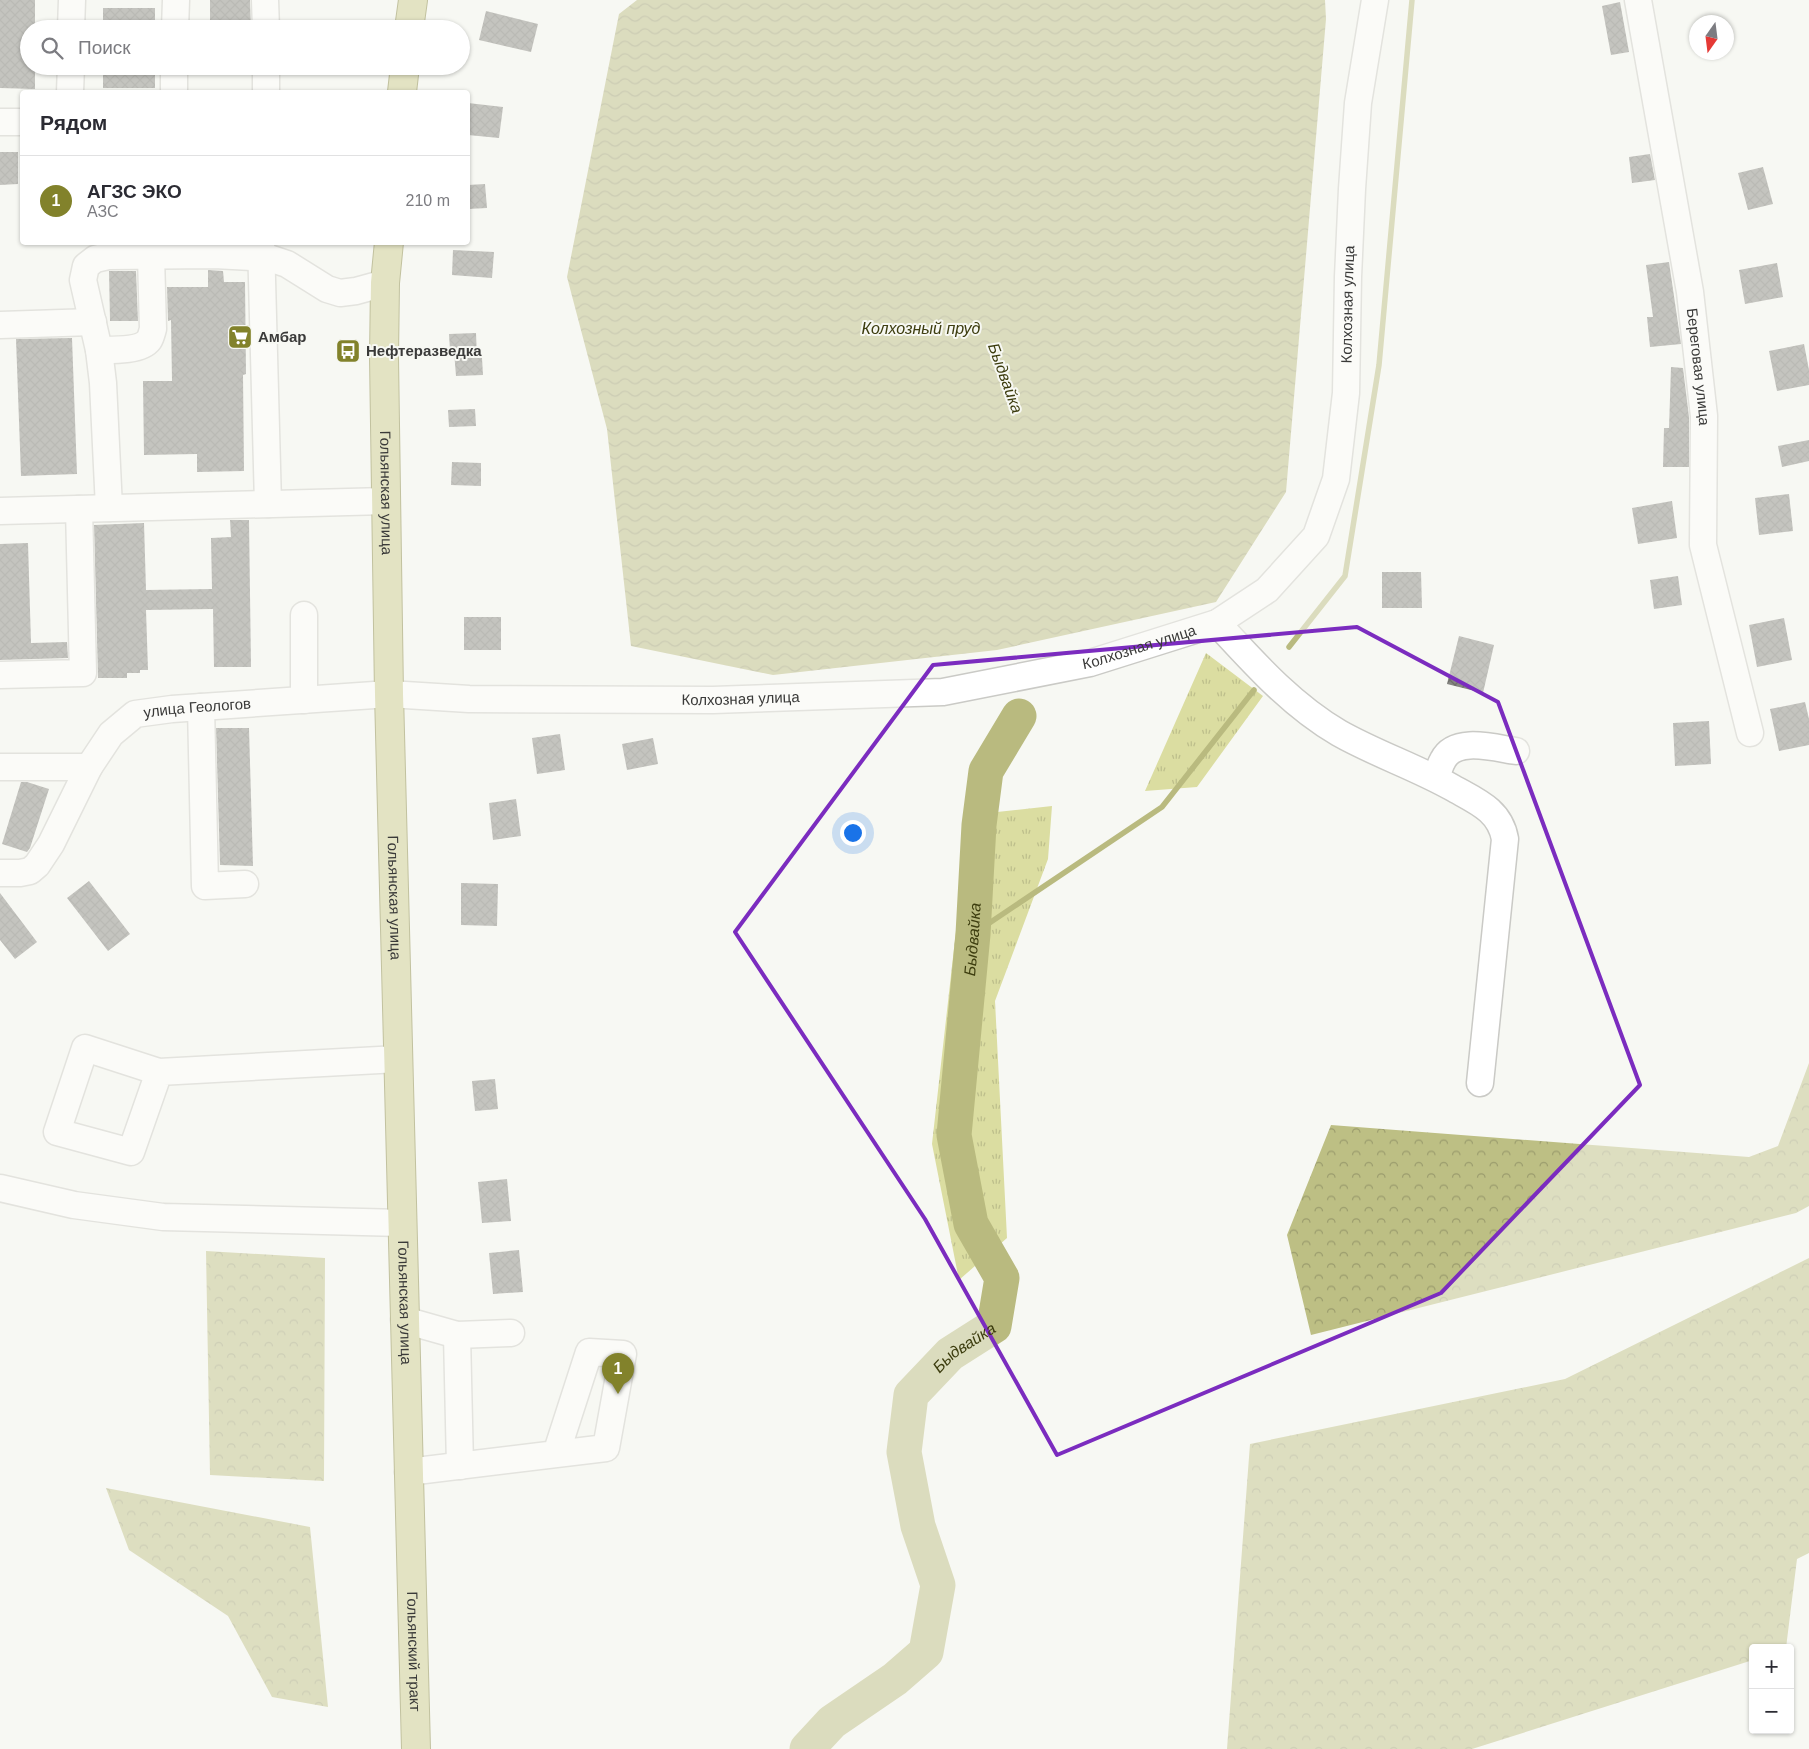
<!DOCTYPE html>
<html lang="ru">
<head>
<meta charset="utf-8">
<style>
	:root { --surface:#fff; --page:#f7f7f7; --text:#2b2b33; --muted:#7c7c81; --line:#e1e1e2; --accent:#82822b }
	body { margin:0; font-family:Helvetica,sans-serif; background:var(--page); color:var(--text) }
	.controls { position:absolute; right:15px; bottom:15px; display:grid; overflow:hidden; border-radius:5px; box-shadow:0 1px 4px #0004 }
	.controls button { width:45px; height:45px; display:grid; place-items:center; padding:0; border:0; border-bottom:1px solid var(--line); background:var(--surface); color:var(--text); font:25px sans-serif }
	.compass { position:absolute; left:1689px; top:15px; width:45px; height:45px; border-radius:50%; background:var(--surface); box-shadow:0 1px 4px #0004; rotate:194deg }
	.you { position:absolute; left:852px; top:832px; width:18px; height:18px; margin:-12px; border:4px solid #fff; border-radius:50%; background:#1a73e8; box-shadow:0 0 0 8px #1a73e833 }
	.badge { display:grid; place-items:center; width:32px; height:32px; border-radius:50%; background:var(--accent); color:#fff; font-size:16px; font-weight:700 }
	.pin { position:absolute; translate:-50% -41px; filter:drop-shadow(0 1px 2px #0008) }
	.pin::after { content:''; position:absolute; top:26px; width:18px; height:15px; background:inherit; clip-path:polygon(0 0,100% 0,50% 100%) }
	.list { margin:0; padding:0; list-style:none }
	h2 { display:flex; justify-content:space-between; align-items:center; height:65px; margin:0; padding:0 20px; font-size:21px }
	h2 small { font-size:16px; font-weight:400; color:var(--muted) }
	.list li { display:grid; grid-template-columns:32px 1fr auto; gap:15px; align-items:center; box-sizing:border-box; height:90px; padding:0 20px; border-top:1px solid var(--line) }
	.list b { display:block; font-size:19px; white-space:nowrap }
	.list p { margin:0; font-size:16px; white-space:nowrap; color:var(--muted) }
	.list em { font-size:16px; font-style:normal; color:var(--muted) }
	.icon { flex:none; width:28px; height:28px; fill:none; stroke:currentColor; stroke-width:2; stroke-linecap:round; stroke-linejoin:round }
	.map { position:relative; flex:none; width:1809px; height:1749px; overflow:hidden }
	.search { position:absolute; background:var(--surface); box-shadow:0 1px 4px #0004; left:20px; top:20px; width:450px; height:55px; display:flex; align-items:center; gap:12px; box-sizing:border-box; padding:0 18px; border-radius:28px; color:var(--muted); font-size:19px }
	.panel { position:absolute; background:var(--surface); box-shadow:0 1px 4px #0004; left:20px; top:90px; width:450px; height:155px; border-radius:5px }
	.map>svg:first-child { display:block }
	.grass { fill:url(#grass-tufts) }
	.forest { fill:url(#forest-crowns) }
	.water { fill:url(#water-waves) }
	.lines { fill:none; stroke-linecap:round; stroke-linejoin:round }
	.stream { stroke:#b9ba7f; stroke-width:5.5 }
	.river { stroke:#b9ba7f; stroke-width:35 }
	.building { fill:url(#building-cross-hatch) }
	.minor-casing { stroke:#cacac6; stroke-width:29 }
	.major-casing { stroke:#80803a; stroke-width:30 }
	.minor { stroke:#fff; stroke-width:26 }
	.major { stroke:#c9c989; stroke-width:28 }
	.marked { fill:none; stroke:#7b2cbf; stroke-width:4; stroke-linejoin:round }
	.labels { text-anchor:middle; stroke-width:4; stroke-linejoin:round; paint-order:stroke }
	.street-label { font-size:15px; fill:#3a3a39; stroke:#f7f8f3 }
	.poi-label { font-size:15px; font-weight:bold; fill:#3a3a39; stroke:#f7f8f3; text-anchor:start }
	.water-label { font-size:16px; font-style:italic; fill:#3d3d0f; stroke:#f7f8f3 }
</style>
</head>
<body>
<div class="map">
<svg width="1809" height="1749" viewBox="0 0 1809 1749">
	<defs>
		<pattern id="grass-tufts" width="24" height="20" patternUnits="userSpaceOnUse" patternTransform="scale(1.25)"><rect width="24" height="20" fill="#dbdda1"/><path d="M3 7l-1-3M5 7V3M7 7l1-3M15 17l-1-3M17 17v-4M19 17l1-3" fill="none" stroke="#bdbe8b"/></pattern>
		<pattern id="forest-crowns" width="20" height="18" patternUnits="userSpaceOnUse" patternTransform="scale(1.25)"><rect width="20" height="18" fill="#bdbf84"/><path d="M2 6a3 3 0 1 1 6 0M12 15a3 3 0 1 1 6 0" fill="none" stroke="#9b9c6d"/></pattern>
		<pattern id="water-waves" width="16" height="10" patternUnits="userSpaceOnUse" patternTransform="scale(1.25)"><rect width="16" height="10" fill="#b9ba7f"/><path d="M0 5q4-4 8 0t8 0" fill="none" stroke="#979869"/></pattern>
		<pattern id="building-cross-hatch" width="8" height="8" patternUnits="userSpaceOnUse" patternTransform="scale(1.25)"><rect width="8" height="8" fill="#868682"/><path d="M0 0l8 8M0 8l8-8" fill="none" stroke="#6f6f6b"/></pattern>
	</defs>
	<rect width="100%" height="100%" fill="#f7f8f3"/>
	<path class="grass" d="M1206,653L1263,696L1197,787L1145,791Z
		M1052,806L1048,859L995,1001L1007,1238L959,1280L932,1144L969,815Z"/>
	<path class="forest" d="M1809,1063V1206L1796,1213L1311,1335L1287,1235L1331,1125L1749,1157L1778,1146Z
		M206,1251L325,1258L324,1481L210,1475Z
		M1809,1258V1553L1797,1559L1786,1648H1753V1660L1472,1749H1227L1250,1444L1565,1379Z
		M106,1488L310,1527L328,1707L272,1697L228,1616L129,1550Z"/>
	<path class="water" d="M637,0H1325L1326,19L1286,492L1216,602L997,650L773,675L631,646L607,429L567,277L619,14Z"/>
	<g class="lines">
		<path class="stream" d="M1289,647L1345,576L1379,365L1412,0
			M973,934L1162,807L1254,690"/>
		<path class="river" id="s1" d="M807,1749L832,1722L895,1679L926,1652L938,1585L918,1526L904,1452L911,1395L950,1354L994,1326L1002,1278L971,1224L954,1135L973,934L979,825L986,771L1019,716"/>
	</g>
	<path class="building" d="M0,0H35V29H29V66H35V89L0,88Z
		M210,0H250L251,29H210Z
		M1620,2L1629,52L1611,55L1602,6Z
		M103,8H155V29H103Z
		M486,11L538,24L531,52L479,40Z
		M103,66H155V88H103Z
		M468,103L503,107L499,138L468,135Z
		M0,152H18V184L0,185Z
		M1650,154L1655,180L1632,183L1629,157Z
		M1763,167L1773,204L1748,210L1738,173Z
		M485,184L487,208L468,209V185Z
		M453,250L494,252L492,278L452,275Z
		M1669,262L1681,344L1650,347L1647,317H1653L1646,265Z
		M1777,263L1783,297L1745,304L1739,270Z
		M208,270L223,271L224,282H245L246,374L243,375L244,471L197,472V454L144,455L143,381H172L171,320L168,321L167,287H208Z
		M109,271H136L138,321H110Z
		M476,333L477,358H482L483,375L456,376L454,351H450L449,334Z
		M72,338L77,474L21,476L16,339Z
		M1804,344L1809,370V385L1777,391L1769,351Z
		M1671,367L1683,368L1689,417V467H1663L1664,428H1669Z
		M475,409L476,426L449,427L448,410Z
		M1809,440V461L1782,467L1778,446Z
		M452,462L481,463V486L451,485Z
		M1789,494L1793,531L1759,535L1755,498Z
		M1672,501L1677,538L1638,544L1632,508Z
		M230,520H249L251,667H214L213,609L146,610L148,670H140V673H127V678H98L94,525L144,523L146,590L212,589L211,538L231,537Z
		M28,543L31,643L67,642L68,658L0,660V544Z
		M1382,572H1421L1422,608H1382Z
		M1678,576L1682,605L1654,609L1650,580Z
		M464,617H501V650H464Z
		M1784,618L1792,660L1757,667L1749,625Z
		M1459,636L1494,645L1483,693L1447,684Z
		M1805,702L1809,719V745L1779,751L1770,709Z
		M1709,721L1711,764L1675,766L1673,723Z
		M216,728H249L253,866L220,865Z
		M560,734L565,770L537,774L532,738Z
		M653,738L658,764L627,770L622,744Z
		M21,782H27L49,789L30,848L27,852L2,844Z
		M516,799L521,836L493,840L489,803Z
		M89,881L130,934L108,951L67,898Z
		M461,883L498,884L497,926L461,925Z
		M0,893L37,942L15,959L0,940Z
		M495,1079L498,1109L475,1111L472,1081Z
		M507,1179L511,1221L482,1223L478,1182Z
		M519,1250L523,1292L493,1294L489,1253Z"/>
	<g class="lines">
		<defs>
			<g id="minor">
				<path d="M265,0L266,29"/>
				<path id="s2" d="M1638,0L1690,292L1704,416L1703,545L1750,733"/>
				<path d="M71,29L72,0"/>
				<path d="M175,29L176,0"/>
				<path d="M266,66V92"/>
				<path d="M70,92L71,66"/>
				<path d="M174,92V66"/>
				<path d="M0,122H22"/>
				<path d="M261,242L268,504"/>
				<path d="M0,325L93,322"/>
				<path d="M99,350C112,350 141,351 149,340C151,337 152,332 153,329L151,256"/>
				<path d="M109,508L103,383L99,350L83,280L86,266L95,259L108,256L214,255L269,258L287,264L327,289L340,293L356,291L385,283"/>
				<path d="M0,511L386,501"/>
				<path d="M1217,623C1254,663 1291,705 1339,733C1376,754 1416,767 1453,788C1476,801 1500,810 1505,839L1480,1083"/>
				<path d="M0,675L83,673L79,509"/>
				<path d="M304,700V615"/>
				<path d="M201,707L205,886L245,884"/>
				<path d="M0,767H89"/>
				<path d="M1436,778C1438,772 1440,765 1443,760C1455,736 1495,748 1516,751"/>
				<path id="s3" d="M0,873H20L30,871L37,865L51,844L89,767L111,734L135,714L172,709L389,694L469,699L713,700L943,692L1090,663L1217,623L1267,590L1316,536L1336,479L1346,393L1348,277L1352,189L1358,103L1375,0"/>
				<path d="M159,1072L131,1152L57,1132L85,1048L159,1072L398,1059"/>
				<path d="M0,1188L74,1205L163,1217L402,1223"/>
				<path d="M404,1320L457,1335L511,1333"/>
				<path d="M457,1335L460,1466"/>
				<path d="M408,1472C474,1464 540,1456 606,1448L623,1354L589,1352L556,1454"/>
			</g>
			<g id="major">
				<path d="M409,29L413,0"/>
				<path d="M402,92L405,66"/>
				<path id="s4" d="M389,242L385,283L384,357L389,694L416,1749"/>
			</g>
		</defs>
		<use href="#minor" class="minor-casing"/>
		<use href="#major" class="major-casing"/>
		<use href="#minor" class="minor"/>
		<use href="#major" class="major"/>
	</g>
	<path d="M0 0H1809V1749H0ZM1357,627L1498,702L1640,1085L1441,1293L1057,1455L925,1219L735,932L933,665Z" fill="#f7f8f3" fill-opacity=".55" fill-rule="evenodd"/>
	<path class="marked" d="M1357,627L1498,702L1640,1085L1441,1293L1057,1455L925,1219L735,932L933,665Z"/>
	<defs>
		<symbol id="supermarket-square" viewBox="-11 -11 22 22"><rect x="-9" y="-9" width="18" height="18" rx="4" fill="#82822b" stroke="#f7f8f3"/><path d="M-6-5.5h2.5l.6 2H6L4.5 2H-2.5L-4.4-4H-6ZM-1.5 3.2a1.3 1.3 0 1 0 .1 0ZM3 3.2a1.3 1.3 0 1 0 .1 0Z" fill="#fff"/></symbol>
		<symbol id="bus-square" viewBox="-11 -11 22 22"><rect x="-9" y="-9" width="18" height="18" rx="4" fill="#82822b" stroke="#f7f8f3"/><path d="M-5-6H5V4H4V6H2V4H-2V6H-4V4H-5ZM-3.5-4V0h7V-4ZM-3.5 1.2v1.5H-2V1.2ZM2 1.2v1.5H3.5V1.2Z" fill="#fff"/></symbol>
	</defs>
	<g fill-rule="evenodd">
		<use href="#supermarket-square" x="226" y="323" width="28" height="28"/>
		<use href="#bus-square" x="334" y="337" width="28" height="28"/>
	</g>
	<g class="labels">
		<g class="street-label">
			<text dy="5" stroke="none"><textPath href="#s3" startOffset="1682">Колхозная улица</textPath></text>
			<text dy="5" stroke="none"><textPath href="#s2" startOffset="372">Береговая улица</textPath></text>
			<text dy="5" stroke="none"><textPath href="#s4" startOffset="251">Гольянская улица</textPath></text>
			<text dy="5" stroke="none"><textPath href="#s3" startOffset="1232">Колхозная улица</textPath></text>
			<text dy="5" stroke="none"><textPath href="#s3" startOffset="828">Колхозная улица</textPath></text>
			<text dy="5" stroke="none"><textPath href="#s3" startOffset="284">улица Геологов</textPath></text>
			<text dy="5" stroke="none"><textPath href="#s4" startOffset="656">Гольянская улица</textPath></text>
			<text dy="5" stroke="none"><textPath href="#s4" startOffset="1061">Гольянская улица</textPath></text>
			<text dy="5" stroke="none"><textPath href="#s4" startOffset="1410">Гольянский тракт</textPath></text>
		</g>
		<g class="poi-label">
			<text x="258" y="342">Амбар</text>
			<text x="366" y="356">Нефтеразведка</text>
		</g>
		<g class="water-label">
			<text x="921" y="334">Колхозный пруд</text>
			<text transform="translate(1006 378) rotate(70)" y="6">Быдвайка</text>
			<text dy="6" stroke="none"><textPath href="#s1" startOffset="924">Быдвайка</textPath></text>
			<text dy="6" stroke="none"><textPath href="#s1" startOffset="489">Быдвайка</textPath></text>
		</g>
	</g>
</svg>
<div class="controls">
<button>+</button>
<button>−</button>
</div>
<svg class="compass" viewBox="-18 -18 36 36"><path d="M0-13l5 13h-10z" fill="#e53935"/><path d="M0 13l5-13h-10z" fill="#7c7c81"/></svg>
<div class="you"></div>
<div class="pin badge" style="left:618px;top:1394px">1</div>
<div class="search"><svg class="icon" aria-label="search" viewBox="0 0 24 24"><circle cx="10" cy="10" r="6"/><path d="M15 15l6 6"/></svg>Поиск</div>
<section class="panel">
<h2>Рядом<small></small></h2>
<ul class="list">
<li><span class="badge">1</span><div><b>АГЗС ЭКО</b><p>АЗС</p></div><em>210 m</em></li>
</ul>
</section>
</div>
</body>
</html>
